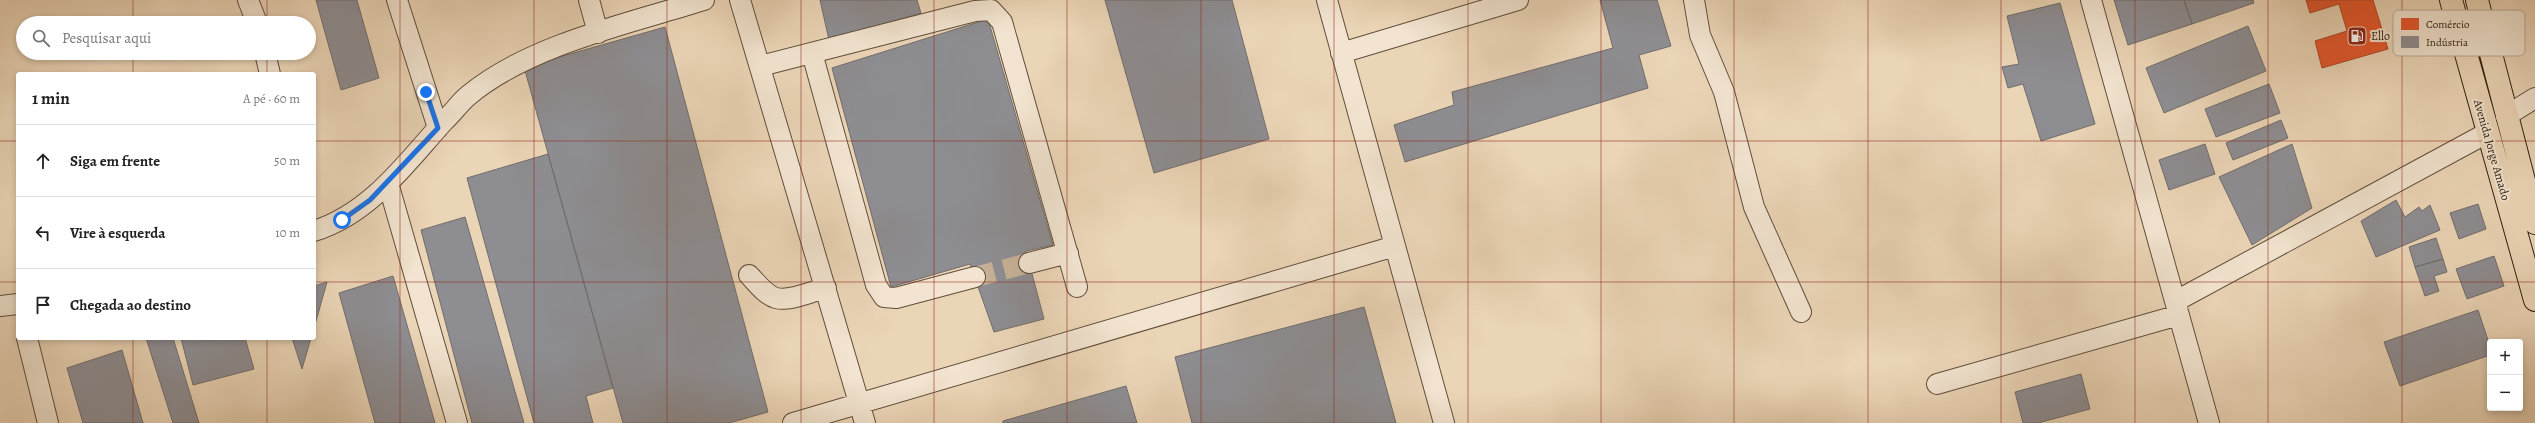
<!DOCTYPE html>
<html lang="pt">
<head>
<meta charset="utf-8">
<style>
	:root { --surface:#fff; --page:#f2f2f2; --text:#222; --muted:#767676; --line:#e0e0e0 }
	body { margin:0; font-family:Alegreya,serif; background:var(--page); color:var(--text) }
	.controls { position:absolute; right:12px; bottom:12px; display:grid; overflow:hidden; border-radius:4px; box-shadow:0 2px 6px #0003 }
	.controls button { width:36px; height:36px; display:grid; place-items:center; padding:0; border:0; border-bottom:1px solid var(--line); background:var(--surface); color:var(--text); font:20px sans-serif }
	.stop { position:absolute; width:12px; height:12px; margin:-9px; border:3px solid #1a73e8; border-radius:50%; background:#fff }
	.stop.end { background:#1a73e8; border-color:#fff; box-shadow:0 1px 4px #0008 }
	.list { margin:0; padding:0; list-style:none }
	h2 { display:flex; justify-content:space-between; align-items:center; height:52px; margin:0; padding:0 16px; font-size:17px }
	h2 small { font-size:13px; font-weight:400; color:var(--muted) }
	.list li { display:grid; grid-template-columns:26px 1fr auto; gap:12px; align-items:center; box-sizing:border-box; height:72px; padding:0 16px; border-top:1px solid var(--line) }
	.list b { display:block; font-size:15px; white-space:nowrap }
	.list em { font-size:13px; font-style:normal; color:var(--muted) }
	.icon { flex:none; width:22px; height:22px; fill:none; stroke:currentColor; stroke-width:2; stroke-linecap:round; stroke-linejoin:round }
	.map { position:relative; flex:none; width:2535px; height:423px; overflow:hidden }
	.search { position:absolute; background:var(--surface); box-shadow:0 2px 6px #0003; left:16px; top:16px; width:300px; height:44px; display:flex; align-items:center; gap:10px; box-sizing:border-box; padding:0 14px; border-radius:22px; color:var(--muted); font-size:15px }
	.panel { position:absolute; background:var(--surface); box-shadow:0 2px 6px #0003; left:16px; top:72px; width:300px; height:268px; border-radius:4px }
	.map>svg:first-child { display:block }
	.shops { fill:#e4572e; stroke:#ae4726 }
	.industry { fill:#8d8d92; stroke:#716d6c }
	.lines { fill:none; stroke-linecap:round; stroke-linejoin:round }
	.minor-tunnel { stroke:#c6b196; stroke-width:20; stroke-dasharray:20 10; stroke-linecap:butt }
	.minor-casing { stroke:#604e3b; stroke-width:22 }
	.major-casing { stroke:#312112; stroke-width:24 }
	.minor { stroke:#f2e4d0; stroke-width:20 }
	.major { stroke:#ebd5b7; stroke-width:22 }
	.route { stroke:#1a73e8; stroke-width:5 }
	.grid { fill:none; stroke:#8f2418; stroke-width:1; stroke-opacity:0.55 }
	.labels { text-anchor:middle; stroke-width:4; stroke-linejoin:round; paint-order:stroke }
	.poi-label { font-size:12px; fill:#312112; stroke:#f2e4d0; text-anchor:start }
	.street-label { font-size:12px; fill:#312112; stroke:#f2e4d0 }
	.key { fill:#f2e4d0; stroke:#b8aa97; stroke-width:1 }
	.key-label { font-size:11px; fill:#312112 }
</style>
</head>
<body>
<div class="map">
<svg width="2535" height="423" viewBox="0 0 2535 423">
	<rect width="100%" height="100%" fill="#ebd5b7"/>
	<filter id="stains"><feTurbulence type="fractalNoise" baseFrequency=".005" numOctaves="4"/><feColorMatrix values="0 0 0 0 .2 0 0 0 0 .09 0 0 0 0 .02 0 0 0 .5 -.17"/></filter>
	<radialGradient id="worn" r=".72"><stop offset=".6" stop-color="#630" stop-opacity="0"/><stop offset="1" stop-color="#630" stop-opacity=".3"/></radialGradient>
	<path class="shops" d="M2306,0H2373L2388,49L2322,68L2315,41L2347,31L2339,4L2310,13Z"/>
	<path class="industry" d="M316,0H357L379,78L341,90Z
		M820,0H917L921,13L829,40Z
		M1105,0H1232L1269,139L1154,173Z
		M1600,0H1657L1671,46L1639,55L1648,88L1405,162L1394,125L1454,105L1452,92L1613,48Z
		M2114,0H2184L2192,24L2128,45Z
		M2184,0H2253L2254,3L2192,24Z
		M2060,3L2095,124L2041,141L2023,84L2008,88L2002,67L2019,64L2007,16Z
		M988,19L1053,245L1026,251L1044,319L994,332L970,264L891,287L832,68Z
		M2248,26L2266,71L2164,113L2146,68Z
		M665,27L768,412L729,423H623L524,67Z
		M2269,84L2280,113L2216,137L2205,109Z
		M2281,120L2288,138L2233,160L2226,143Z
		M2205,144L2215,174L2169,190L2159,160Z
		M2292,144L2312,208L2252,245L2219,177Z
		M548,154L613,388L586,396L593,423H534L467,178Z
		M2396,200L2405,217L2419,207L2422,211L2430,205L2440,230L2376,257L2361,221Z
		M2478,204L2486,229L2459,239L2450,213Z
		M465,217L524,423H472L421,230Z
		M2436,238L2443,259L2415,267L2409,247Z
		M2494,256L2504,286L2467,299L2456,269Z
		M2443,259L2447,272L2434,276L2439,291L2425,296L2415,267Z
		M393,276L435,423H375L339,293Z
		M327,282L314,328V286Z
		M1364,307L1396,423H1192L1175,357Z
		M2478,310L2490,346V355L2400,386L2384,342Z
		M146,338H173L199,423H173Z
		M181,338H245L254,369L193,385Z
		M292,338H311L302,369Z
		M122,350L143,423H83L67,368Z
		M2081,374L2090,409L2038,423H2023L2015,392Z
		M1126,386L1137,423H1003V421Z"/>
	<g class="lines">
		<path class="minor-tunnel" d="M975,277L1029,263"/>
		<defs>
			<path id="minor" d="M248,0L257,23
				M397,0L438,128
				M589,0L598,33
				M740,0L865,423
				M1327,0L1444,423
				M1694,0L1700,35L1724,92L1754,207L1801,312
				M2091,0L2209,423
				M265,53L270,74
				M812,53L876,285L884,297L896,298L975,277
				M1341,53L1518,0
				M760,66L975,11L991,10L1002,22L1077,287
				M2506,116L2535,98
				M388,183L457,423
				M314,231C370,214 407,162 444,121C453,113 460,102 469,95C529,45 630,23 704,0
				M1029,263L1068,253
				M749,275C756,282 765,295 776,298C790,302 812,291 826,288
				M2176,301L2487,133
				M0,306L18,304
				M27,338L48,423
				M1937,384L2179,315
				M793,423L1395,246"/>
			<path id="major" d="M2451,0L2535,300
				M2477,0L2535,223"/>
		</defs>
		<use href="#minor" class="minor-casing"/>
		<use href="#major" class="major-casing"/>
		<use href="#minor" class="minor"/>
		<use href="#major" class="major"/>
	</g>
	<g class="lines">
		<path class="route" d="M342,220L370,200L438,128L426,92"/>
	</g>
	<path class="grid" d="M133,0V23M267,0V23M400,0V423M534,0V423M667,0V423M801,0V423M934,0V423M1067,0V423M1201,0V423M1334,0V423M1468,0V423M1601,0V423M1734,0V423M1868,0V423M2001,0V423M2135,0V423M2268,0V423M2402,0V423M133,53V74M267,53V74M0,141H18M314,141H2535M0,282H18M314,282H2535M133,338V423M267,338V423"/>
	<defs>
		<symbol id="fuel-square" viewBox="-11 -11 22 22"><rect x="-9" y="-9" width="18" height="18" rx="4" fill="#8f2418" stroke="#f2e4d0"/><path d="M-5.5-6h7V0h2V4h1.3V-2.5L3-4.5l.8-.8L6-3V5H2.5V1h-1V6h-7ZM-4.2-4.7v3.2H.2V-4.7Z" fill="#fff"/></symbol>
	</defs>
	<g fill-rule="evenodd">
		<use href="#fuel-square" x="2346" y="25" width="22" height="22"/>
	</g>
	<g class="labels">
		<g class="poi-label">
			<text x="2371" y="40">Ello</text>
		</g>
		<g class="street-label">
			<text transform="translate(2492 150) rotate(74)" y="4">Avenida Jorge Amado</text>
		</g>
	</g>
	<rect x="2393" y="10" width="132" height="46" rx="6" class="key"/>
	<rect x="2401" y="18" width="18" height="12" fill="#e4572e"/>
	<rect x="2401" y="36" width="18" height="12" fill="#8d8d92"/>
	<g class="key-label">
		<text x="2426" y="28">Comércio</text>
		<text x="2426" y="46">Indústria</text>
	</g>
	<rect width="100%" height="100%" filter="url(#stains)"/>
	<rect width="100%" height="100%" fill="url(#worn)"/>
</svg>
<div class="controls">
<button>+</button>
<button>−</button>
</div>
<div class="stop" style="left:342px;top:220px"></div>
<div class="stop end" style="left:426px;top:92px"></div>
<div class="search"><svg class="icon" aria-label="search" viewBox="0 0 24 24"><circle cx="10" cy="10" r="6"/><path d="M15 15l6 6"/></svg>Pesquisar aqui</div>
<section class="panel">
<h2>1 min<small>A pé · 60 m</small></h2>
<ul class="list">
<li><svg class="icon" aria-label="ahead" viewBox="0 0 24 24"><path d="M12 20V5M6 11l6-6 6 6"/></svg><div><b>Siga em frente</b></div><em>50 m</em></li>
<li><svg class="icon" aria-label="left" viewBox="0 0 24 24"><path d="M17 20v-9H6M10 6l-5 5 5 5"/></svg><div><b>Vire à esquerda</b></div><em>10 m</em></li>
<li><svg class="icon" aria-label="arrive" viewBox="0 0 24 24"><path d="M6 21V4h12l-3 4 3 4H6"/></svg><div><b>Chegada ao destino</b></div></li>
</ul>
</section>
</div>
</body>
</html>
